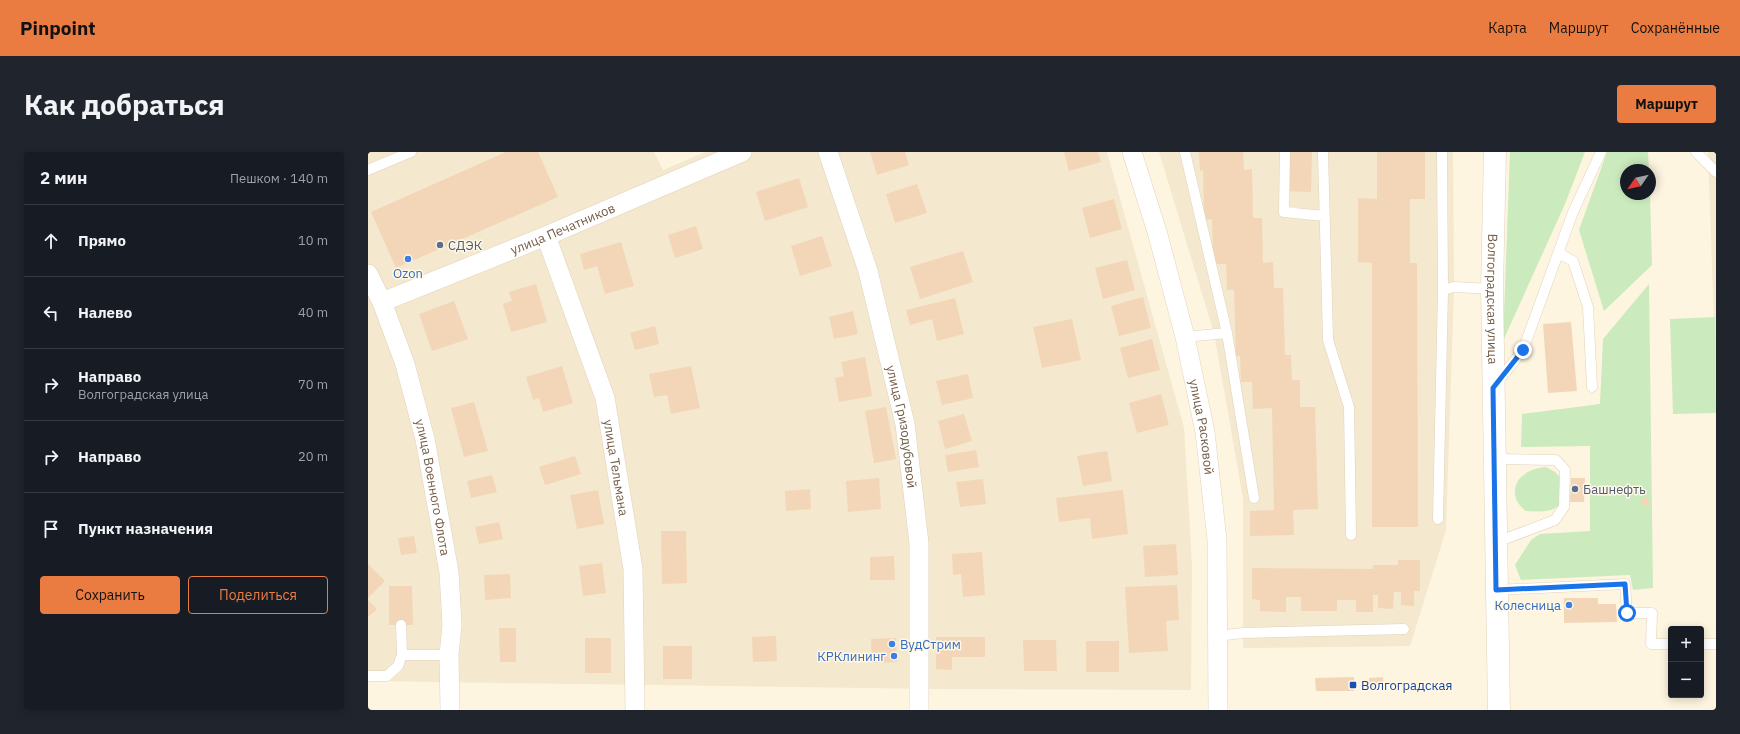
<!DOCTYPE html>
<html lang="ru">
<head>
<meta charset="utf-8">
<style>
	:root { --surface:#171b24; --page:#20242c; --text:#f1f3f6; --muted:#9ea1a6; --line:#363941; --accent:#eb7c41 }
	body { margin:0; font-family:"IBM Plex Sans",sans-serif; background:var(--page); color:var(--text) }
	.controls { position:absolute; right:12px; bottom:12px; display:grid; overflow:hidden; border-radius:4px; box-shadow:0 2px 10px #0003 }
	.controls button { width:36px; height:36px; display:grid; place-items:center; padding:0; border:0; border-bottom:1px solid var(--line); background:var(--surface); color:var(--text); font:20px sans-serif }
	.compass { position:absolute; left:1252px; top:12px; width:36px; height:36px; border-radius:50%; background:var(--surface); box-shadow:0 2px 10px #0003; rotate:236deg }
	.stop { position:absolute; width:12px; height:12px; margin:-9px; border:3px solid #1a73e8; border-radius:50%; background:#fff }
	.stop.end { background:#1a73e8; border-color:#fff; box-shadow:0 1px 4px #0008 }
	.list { margin:0; padding:0; list-style:none }
	h2 { display:flex; justify-content:space-between; align-items:center; height:52px; margin:0; padding:0 16px; font-size:17px }
	h2 small { font-size:13px; font-weight:400; color:var(--muted) }
	.list li { display:grid; grid-template-columns:26px 1fr auto; gap:12px; align-items:center; box-sizing:border-box; height:72px; padding:0 16px; border-top:1px solid var(--line) }
	.list b { display:block; font-size:15px; white-space:nowrap }
	.list p { margin:0; font-size:13px; white-space:nowrap; color:var(--muted) }
	.list em { font-size:13px; font-style:normal; color:var(--muted) }
	.actions { display:flex; gap:8px; padding:12px 16px }
	.actions a { flex:1; padding:9px 0; border:1px solid var(--accent); border-radius:4px; text-align:center; font-size:14px; color:var(--accent) }
	.actions .main { background:var(--accent); color:#111 }
	.icon { flex:none; width:22px; height:22px; fill:none; stroke:currentColor; stroke-width:2; stroke-linecap:round; stroke-linejoin:round }
	.map { position:relative; flex:none; width:1348px; height:558px; overflow:hidden; border-radius:4px }
	header { display:flex; align-items:center; gap:24px; box-sizing:border-box; height:56px; padding:0 20px; background:var(--accent); color:#111 }
	header strong { font-size:19px }
	nav { display:flex; gap:22px; margin-inline-start:auto; font-size:14px }
	.intro { display:flex; align-items:center; justify-content:space-between; box-sizing:border-box; height:96px; padding:0 24px }
	h1 { margin:0; font-size:28px }
	.button { padding:10px 18px; border-radius:4px; background:var(--accent); color:#111; font-size:14px; font-weight:700 }
	main { display:flex; gap:24px; padding:0 24px }
	aside { flex:1; background:var(--surface); border-radius:4px; box-shadow:0 2px 10px #0003 }
	.map>svg:first-child { display:block }
	.residential { fill:#f4e8ce }
	.green { fill:#cbeabe }
	.building { fill:#f3d6b7 }
	.lines { fill:none; stroke-linecap:round; stroke-linejoin:round }
	.service-casing { stroke:#e1d2bc; stroke-width:11 }
	.minor-casing { stroke:#e1d2bc; stroke-width:20 }
	.tertiary-casing { stroke:#e1d2bc; stroke-width:23 }
	.service { stroke:#fff; stroke-width:10 }
	.minor { stroke:#fff; stroke-width:19 }
	.tertiary { stroke:#fff; stroke-width:22 }
	.route { stroke:#1a73e8; stroke-width:5 }
	.service-dot { fill:#5c6f8a; stroke:#fff8e7; stroke-width:1.5 }
	.shop-dot { fill:#3f7fe0; stroke:#fff8e7; stroke-width:1.5 }
	.transit-dot { fill:#1a4fb4; stroke:#fff8e7; stroke-width:1.5 }
	.labels { text-anchor:middle; stroke-width:3; stroke-linejoin:round; paint-order:stroke }
	.street-label { font-size:13px; fill:#745c47; stroke:#fff8e7 }
	.service-label { font-size:13px; fill:#4e5e75; stroke:#fff8e7; text-anchor:start }
	.shop-label { font-size:13px; fill:#366cbe; stroke:#fff8e7; text-anchor:end }
	.transit-label { font-size:13px; fill:#164399; stroke:#fff8e7; text-anchor:start }
</style>
</head>
<body>
<header>
<strong>Pinpoint</strong>
<nav><a>Карта</a><a>Маршрут</a><a>Сохранённые</a></nav>
</header>
<div class="intro"><h1>Как добраться</h1><a class="button">Маршрут</a></div>
<main>
<aside>
<h2>2 мин<small>Пешком · 140 m</small></h2>
<ul class="list">
<li><svg class="icon" aria-label="ahead" viewBox="0 0 24 24"><path d="M12 20V5M6 11l6-6 6 6"/></svg><div><b>Прямо</b></div><em>10 m</em></li>
<li><svg class="icon" aria-label="left" viewBox="0 0 24 24"><path d="M17 20v-9H6M10 6l-5 5 5 5"/></svg><div><b>Налево</b></div><em>40 m</em></li>
<li><svg class="icon" aria-label="right" viewBox="0 0 24 24"><path d="M7 20v-9h11M14 6l5 5-5 5"/></svg><div><b>Направо</b><p>Волгоградская улица</p></div><em>70 m</em></li>
<li><svg class="icon" aria-label="right" viewBox="0 0 24 24"><path d="M7 20v-9h11M14 6l5 5-5 5"/></svg><div><b>Направо</b></div><em>20 m</em></li>
<li><svg class="icon" aria-label="arrive" viewBox="0 0 24 24"><path d="M6 21V4h12l-3 4 3 4H6"/></svg><div><b>Пункт назначения</b></div></li>
</ul>
<div class="actions"><a class="main">Сохранить</a><a>Поделиться</a></div>
</aside>
<div class="map">
<svg width="1348" height="558" viewBox="0 0 1348 558">
	<rect width="100%" height="100%" fill="#fdf5e0"/>
	<path class="residential" d="M0,0H286L295,18L337,0H739L816,276L824,414L823,538L569,537L0,529Z
		M791,0H1085L1086,135L1078,378L1042,494L875,496V346L846,181Z
		M1340,0H1348V226Z"/>
	<path class="green" d="M1142,0H1217L1197,52L1135,189Z
		M1239,0H1280L1281,18H1258V42H1282L1284,113L1236,159L1211,78Z
		M1281,132L1285,436L1265,438L1262,423L1153,428L1147,413L1163,388L1172,382L1222,379V294L1153,295L1154,262L1232,252L1235,187Z
		M1347,165L1348,261L1305,262L1302,167Z
		M1178,315L1187,320L1192,325V352C1183,362 1170,359 1157,359C1155,356 1149,351 1148,347C1142,327 1161,316 1178,315Z"/>
	<path class="building" d="M138,0H170L190,45L28,116L3,60Z
		M502,0H537L541,13L509,23Z
		M696,0H730L733,10L701,19Z
		M831,0H875L876,18L884,17L885,66H894L895,111L905,110L906,136H915L917,203H923L924,228H932V255H947L950,357L925,358L926,383L882,384V359L906,358L904,256L885,257L884,230H873L872,204H868L866,138H859L858,112H845L844,67L836,68L835,18L832,19Z
		M918,0H944L943,40L917,39Z
		M1009,0H1057V47H1042V111H1049L1050,375H1004V111L990,110V46L1009,47Z
		M431,26L440,55L397,69L388,40Z
		M549,32L559,61L527,71L518,42Z
		M746,47L754,77L722,86L714,56Z
		M328,74L335,97L307,106L300,83Z
		M454,84L464,114L432,124L423,94Z
		M253,90L266,134L237,142L229,114L216,118L212,102Z
		M595,99L605,130L552,147L542,115Z
		M759,108L767,138L735,147L727,116Z
		M168,132L179,170L143,180L135,152L144,149L141,140Z
		M775,145L783,176L751,184L743,154Z
		M587,146L596,182L569,189L564,167L542,173L538,158Z
		M86,149L100,187L64,199L51,162Z
		M485,159L490,182L466,187L461,165Z
		M704,167L713,208L674,216L665,175Z
		M1203,170L1209,239L1180,241L1175,172Z
		M287,174L291,192L267,198L262,181Z
		M784,187L792,218L760,226L752,196Z
		M497,205L504,244L471,250L467,226L476,224L473,210Z
		M194,214L205,251L175,260L171,246L165,248L158,225Z
		M323,214L332,256L303,262L299,243L286,245L281,222Z
		M600,222L605,246L574,253L568,229Z
		M793,242L801,273L769,281L761,251Z
		M106,250L120,299L96,305L83,256Z
		M518,255L528,307L506,311L497,259Z
		M596,262L604,289L577,297L570,269Z
		M608,298L611,315L580,320L577,303Z
		M739,299L744,329L715,334L709,304Z
		M207,304L213,322L177,333L171,315Z
		M124,323L129,340L103,346L99,329Z
		M511,326L513,357L480,360L478,329Z
		M1203,326H1217L1216,350H1202Z
		M615,327L618,352L592,355L588,330Z
		M442,337L443,357L418,359L417,339Z
		M230,338L236,372L209,377L202,343Z
		M755,338L760,382L724,387L722,366L691,370L688,346Z
		M1273,346H1280L1281,354H1273Z
		M131,370L135,387L111,392L107,375Z
		M293,379H318L319,431L294,432Z
		M46,384L49,401L33,403L30,386Z
		M808,392L810,423L777,425L775,394Z
		M614,400L617,443L595,445L593,422L585,423L584,402Z
		M526,404L527,428H502V405Z
		M1030,408H1052V439H1046V454L1033,453V440H1026L1025,457L1010,456V443H1005V460H988V448H969V459H933V445H918V460L892,459V448L884,447V416L1005,417V413H1030Z
		M234,411L238,441L215,444L211,414Z
		M0,412L17,429L0,446Z
		M142,422L143,446L117,448L116,423Z
		M809,433L811,468L798,469L800,499L761,501L757,435Z
		M21,434H44L45,473H21Z
		M1196,446H1230V452H1248L1249,470L1196,471Z
		M0,448L9,457L0,465Z
		M131,476H148V510H132Z
		M408,484L409,509L385,510L384,485Z
		M568,485H617V505H584V518L568,517Z
		M217,486H243V521H217Z
		M528,486L529,510L504,511L503,487Z
		M655,488H688L689,519H656Z
		M718,489H751V520H718Z
		M295,494H324V527H295Z
		M986,525V539H948L947,526Z
		M1015,525L1016,537H1001V526Z"/>
	<g class="lines">
		<defs>
			<path id="service" d="M817,0L859,181L817,185
				M917,0L916,60L956,64
				M955,0L960,188L981,255L983,383
				M1074,0L1075,138
				M1328,0L1348,20
				M0,18L43,0
				M1190,101L1205,109L1220,155L1224,235
				M859,181L886,346
				M1128,232L1155,198L1205,60L1233,0
				M1126,307L1188,308L1197,318L1196,355L1187,368L1129,390
				M1070,367L1075,138L1086,135L1124,137
				M1128,438L1257,432L1259,461H1284L1283,492H1303
				M33,473L34,503
				M849,484L875,481L1036,477
				M1333,492H1348
				M0,524H19L30,514L34,503H81"/>
			<g id="minor">
				<path id="s1" d="M460,0L500,119L537,272L551,391V558"/>
				<path id="s2" d="M764,0L790,83L817,185L837,280L849,388L850,558"/>
				<path id="s3" d="M178,84L237,246L265,417L267,558"/>
				<path id="s4" d="M0,122L14,150L37,212L57,287L81,420L84,473L81,503L82,558"/>
				<path id="s5" d="M14,150L178,84L374,0"/>
			</g>
			<g id="tertiary">
				<path id="s6" d="M1127,0L1124,137L1131,558"/>
			</g>
		</defs>
		<use href="#service" class="service-casing"/>
		<use href="#minor" class="minor-casing"/>
		<use href="#tertiary" class="tertiary-casing"/>
		<use href="#service" class="service"/>
		<use href="#minor" class="minor"/>
		<use href="#tertiary" class="tertiary"/>
	</g>
	<g class="lines">
		<path class="route" d="M1155,198L1125,236L1128,438L1257,432L1259,461"/>
	</g>
	<g class="service-dot">
		<circle cx="72" cy="93" r="4"/>
		<circle cx="1207" cy="337" r="4"/>
	</g>
	<g class="shop-dot">
		<circle cx="40" cy="107" r="4"/>
		<circle cx="1201" cy="453" r="4"/>
		<circle cx="524" cy="492" r="4"/>
		<circle cx="526" cy="504" r="4"/>
	</g>
	<rect class="transit-dot" x="981" y="529" width="8" height="8" rx="2"/>
	<g class="labels">
		<g class="street-label">
			<text dy="5" stroke="none"><textPath href="#s5" startOffset="195">улица Печатников</textPath></text>
			<text dy="5" stroke="none"><textPath href="#s6" startOffset="147">Волгоградская улица</textPath></text>
			<text dy="5" stroke="none"><textPath href="#s1" startOffset="285">улица Гризодубовой</textPath></text>
			<text dy="5" stroke="none"><textPath href="#s2" startOffset="284">улица Расковой</textPath></text>
			<text dy="5" stroke="none"><textPath href="#s3" startOffset="243">улица Тельмана</textPath></text>
			<text dy="5" stroke="none"><textPath href="#s4" startOffset="224">улица Военного Флота</textPath></text>
		</g>
		<g class="service-label">
			<text x="80" y="98">СДЭК</text>
			<text x="1215" y="342">Башнефть</text>
		</g>
		<g class="shop-label">
			<text x="40" y="126" text-anchor="middle">Ozon</text>
			<text x="1193" y="458">Колесница</text>
			<text x="532" y="497" text-anchor="start">ВудСтрим</text>
			<text x="518" y="509">КРКлининг</text>
		</g>
		<g class="transit-label">
			<text x="993" y="538">Волгоградская</text>
		</g>
	</g>
</svg>
<div class="controls">
<button>+</button>
<button>−</button>
</div>
<svg class="compass" viewBox="-18 -18 36 36"><path d="M0-13l5 13h-10z" fill="#e53935"/><path d="M0 13l5-13h-10z" fill="#9ea1a6"/></svg>
<div class="stop" style="left:1259px;top:461px"></div>
<div class="stop end" style="left:1155px;top:198px"></div>
</div>
</main>
</body>
</html>
